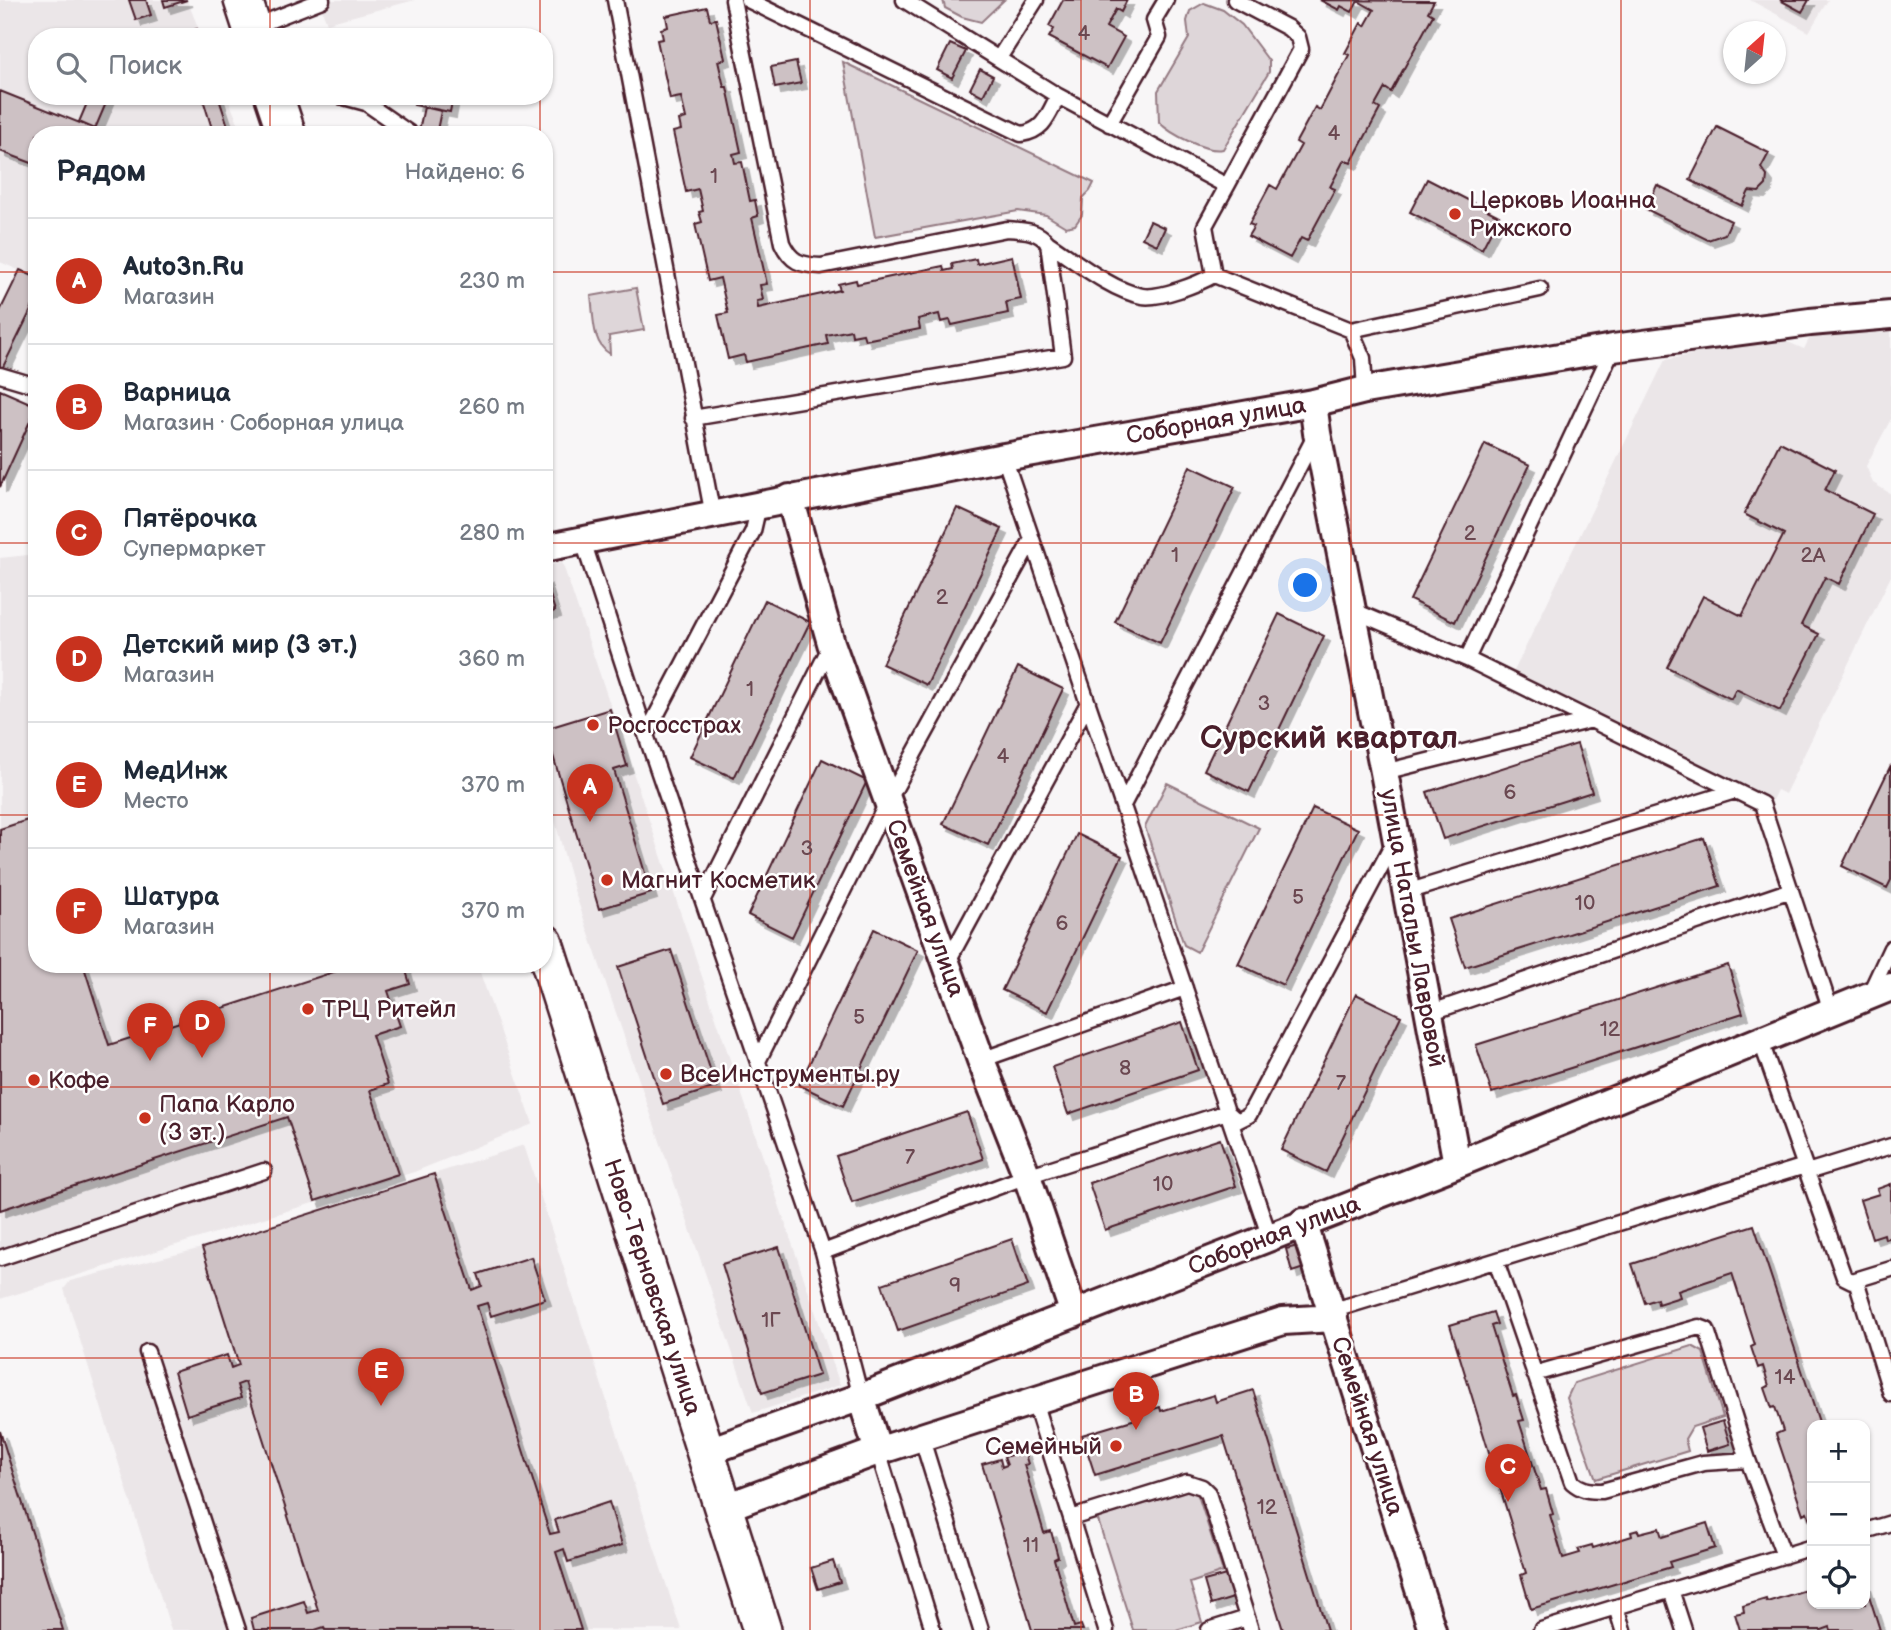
<!DOCTYPE html>
<html lang="ru">
<head>
<meta charset="utf-8">
<style>
	:root { --surface:#fff; --page:#f2f2f3; --text:#1f2937; --muted:#747a83; --line:#e0e1e3; --accent:#c8321e }
	body { margin:0; font-family:"Balsamiq Sans",sans-serif; background:var(--page); color:var(--text) }
	.controls { position:absolute; right:21px; bottom:21px; display:grid; overflow:hidden; border-radius:14px; box-shadow:0 2px 5px #0004 }
	.controls button { width:63px; height:63px; display:grid; place-items:center; padding:0; border:0; border-bottom:2px solid var(--line); background:var(--surface); color:var(--text); font:35px sans-serif }
	.compass { position:absolute; left:1723px; top:21px; width:63px; height:63px; border-radius:50%; background:var(--surface); box-shadow:0 2px 5px #0004; rotate:27deg }
	.you { position:absolute; left:1306px; top:586px; width:24px; height:24px; margin:-18px; border:5px solid #fff; border-radius:50%; background:#1a73e8; box-shadow:0 0 0 10px #1a73e833 }
	.badge { display:grid; place-items:center; width:46px; height:46px; border-radius:50%; background:var(--accent); color:#fff; font-size:23px; font-weight:700 }
	.pin { position:absolute; translate:-50% -58px; filter:drop-shadow(0 2px 4px #0008) }
	.pin::after { content:''; position:absolute; top:37px; width:24px; height:21px; background:inherit; clip-path:polygon(0 0,100% 0,50% 100%) }
	.list { margin:0; padding:0; list-style:none }
	h2 { display:flex; justify-content:space-between; align-items:center; height:91px; margin:0; padding:0 28px; font-size:30px }
	h2 small { font-size:23px; font-weight:400; color:var(--muted) }
	.list li { display:grid; grid-template-columns:46px 1fr auto; gap:21px; align-items:center; box-sizing:border-box; height:126px; padding:0 28px; border-top:2px solid var(--line) }
	.list b { display:block; font-size:26px; white-space:nowrap }
	.list p { margin:0; font-size:23px; white-space:nowrap; color:var(--muted) }
	.list em { font-size:23px; font-style:normal; color:var(--muted) }
	.icon { flex:none; width:38px; height:38px; fill:none; stroke:currentColor; stroke-width:2; stroke-linecap:round; stroke-linejoin:round }
	.map { position:relative; flex:none; width:1891px; height:1630px; overflow:hidden }
	.search { position:absolute; background:var(--surface); box-shadow:0 2px 5px #0004; left:28px; top:28px; width:525px; height:77px; display:flex; align-items:center; gap:18px; box-sizing:border-box; padding:0 24px; border-radius:28px; color:var(--muted); font-size:26px }
	.panel { position:absolute; background:var(--surface); box-shadow:0 2px 5px #0004; left:28px; top:126px; width:525px; height:847px; border-radius:28px }
	.map>svg:first-child { display:block }
	.built { fill:#ebe6e8 }
	.green { fill:#ded6d9; stroke:#947a82; stroke-width:2 }
	.building { fill:#cdc1c4; stroke:#4a1f2b; stroke-width:2; filter:url(#shadow) }
	.lines { fill:none; stroke-linecap:round; stroke-linejoin:round }
	.service-casing { stroke:#4a1f2b; stroke-width:19 }
	.minor-casing { stroke:#4a1f2b; stroke-width:32 }
	.secondary-casing { stroke:#4a1f2b; stroke-width:42 }
	.service { stroke:#fff; stroke-width:14 }
	.minor { stroke:#fff; stroke-width:26 }
	.secondary { stroke:#fff; stroke-width:37 }
	.grid { fill:none; stroke:#c8321e; stroke-width:2; stroke-opacity:0.55 }
	.poi-dot { fill:#c8321e; stroke:#fff; stroke-width:2.5 }
	.labels { text-anchor:middle; stroke-width:5; stroke-linejoin:round; paint-order:stroke }
	.number-label { font-size:21px; fill:#6b4851 }
	.poi-label { font-size:24px; fill:#4a1f2b; stroke:#fff; text-anchor:start }
	.street-label { font-size:24px; fill:#4a1f2b; stroke:#fff }
	.district-label { font-size:32px; font-weight:bold; fill:#4a1f2b; stroke:#fff }
</style>
</head>
<body>
<div class="map">
<svg width="1891" height="1630" viewBox="0 0 1891 1630">
	<defs>
		<filter id="shadow"><feDropShadow dx="6" dy="6" stdDeviation="0" flood-color="#0004"/></filter>
	</defs>
	<rect width="100%" height="100%" fill="#f8f6f7"/>
	<filter id="ink" filterUnits="userSpaceOnUse"><feTurbulence type="fractalNoise" baseFrequency=".0143" numOctaves="2"/><feDisplacementMap in="SourceGraphic" scale="14" xChannelSelector="R" yChannelSelector="G"/><feConvolveMatrix kernelMatrix="1 2 1 2 8 2 1 2 1" color-interpolation-filters="sRGB"/></filter>
	<g filter="url(#ink)">
		<path class="built" d="M0,0H163L165,7L187,0L202,37H37V96H227L243,135H37V278L0,262Z
			M318,0H415L327,23Z
			M1750,0H1828L1809,32Z
			M1891,331V419L1866,466L1873,483L1891,494V576L1785,794L1777,790L1770,804L1512,675L1665,360L1776,337L1804,349L1811,335Z
			M37,554V964H477L533,1124L414,1172L0,1299V558Z
			M562,562L840,1385L753,1413L574,890L544,781V567Z
			M524,1145L681,1630H171L64,1289L70,1281L202,1248Z"/>
		<path class="green" d="M943,0H1004L981,22L962,17L945,8Z
			M1204,3L1223,10L1242,25L1269,61V72L1223,149C1207,153 1170,134 1159,122L1158,91L1189,38L1187,21L1190,11Z
			M843,62L1094,183L1090,191L1083,198L1082,215L1075,225L1066,227L1046,215L1018,211L875,237Z
			M636,288L644,330L609,336L610,354C591,343 594,315 591,296Z
			M1167,783L1259,828L1197,952L1184,945L1145,827Z
			M1692,1346L1703,1352L1723,1417L1692,1427L1685,1439L1688,1451L1596,1479L1567,1398L1574,1383Z
			M1195,1486L1223,1572L1190,1583L1202,1622L1176,1630H1133L1097,1517Z"/>
		<path class="building" d="M129,0H146L151,15L136,20Z
			M163,0H187L165,7Z
			M1063,0H1127L1121,12L1116,9L1106,27L1124,37L1107,68L1049,37L1054,29L1049,26Z
			M1320,0L1434,1L1428,12L1433,15L1391,92L1385,88L1375,106L1380,109L1351,163L1344,160L1330,187L1335,189L1307,241L1301,238L1290,258L1248,236L1254,226L1249,224L1270,185L1277,189L1301,145L1296,142L1315,107L1320,110L1349,55L1345,53L1361,23L1365,26L1374,10L1358,1L1352,12L1341,6L1339,10Z
			M1780,0H1809L1802,12Z
			M707,7L710,20L716,19L725,59L718,61L724,87H727L741,152L733,154L735,163L742,162L750,201L755,200L758,216L752,218L767,284L760,285L763,300L757,301L758,308L840,290L838,284L856,280L857,284L943,266L944,271L953,269L952,264L976,259L977,264L1012,256L1021,299L1006,302L1008,313L952,325L950,320L941,322L939,314L918,319L920,329L865,340L863,334L852,336L851,330L826,335L828,344L746,362L744,355L728,359L718,315L728,313L720,278L708,281L695,224L702,222L699,212L703,211L698,189L686,192L673,132L681,130L679,120L686,118L681,97L670,99L657,40L663,39L661,29L668,27L666,16Z
			M197,29L200,37H183L182,34Z
			M950,44L966,51L952,78L937,70Z
			M796,62L801,83L775,88L771,67Z
			M980,69L993,76L983,96L970,89Z
			M0,91L95,129L93,135H37V165L0,151Z
			M90,96H109L95,129L79,122Z
			M202,96H218L231,135H214Z
			M416,96H453L450,112L414,105Z
			M424,107L441,111L436,135H418Z
			M1717,127L1769,153L1761,168L1767,176L1766,185L1759,192L1749,191L1742,206L1690,180Z
			M1427,179L1499,216L1482,249L1410,212Z
			M1657,185L1731,221L1725,234L1708,240L1646,209Z
			M1150,221L1165,228L1157,245L1142,238Z
			M20,270L37,278V298L2,369L0,368V311Z
			M0,390L37,406L0,487Z
			M1780,442L1835,470L1825,490L1873,514L1839,584L1825,577L1801,625L1819,634L1780,711L1736,689L1731,699L1667,667L1703,596L1742,616L1784,534L1744,514Z
			M1485,444L1530,465L1455,622L1410,600Z
			M1190,466L1235,487L1160,643L1115,622Z
			M957,508L1002,529L927,685L882,664Z
			M545,579L555,611L544,614V580Z
			M765,600L810,622L734,778L690,757Z
			M1279,614L1324,636L1249,792L1204,770Z
			M1018,667L1063,689L988,845L943,824Z
			M610,709L627,766L614,770L651,893L599,909L545,729Z
			M1577,744L1592,792L1443,839L1427,792Z
			M822,759L867,781L792,937L748,915Z
			M1891,765V880L1887,888L1842,866Z
			M1313,808L1358,829L1283,985L1238,964Z
			M37,817V964H83L109,1045L358,964H404L410,984L388,991L400,1026L372,1035L388,1084L370,1090L398,1174L315,1201L287,1117L0,1210V829Z
			M1077,834L1122,856L1047,1012L1002,990Z
			M1704,838L1720,886L1465,967L1449,919Z
			M874,929L918,950L843,1106L799,1085Z
			M671,950L716,1087L663,1104L618,967Z
			M1728,965L1743,1013L1492,1093L1476,1045Z
			M1356,994L1401,1016L1326,1172L1281,1150Z
			M1182,1022L1198,1070L1068,1114L1052,1067Z
			M967,1112L983,1159L852,1203L836,1156Z
			M1220,1139L1236,1186L1105,1230L1089,1183Z
			M434,1174L472,1290L482,1286L478,1274L531,1257L545,1299L491,1316L487,1303L477,1306L550,1534L559,1532L555,1520L609,1502L622,1545L568,1562L564,1549L556,1552L581,1630H325L324,1627L315,1630H254L251,1618L304,1601L308,1613L318,1610L245,1382L237,1385L241,1398L187,1415L174,1372L227,1355L231,1368L239,1365L202,1248Z
			M1891,1184V1237L1885,1239L1884,1234L1872,1238L1860,1200L1879,1194L1877,1189Z
			M1754,1225L1820,1425H1812L1811,1522L1807,1512L1803,1514L1776,1434L1783,1431L1775,1407L1772,1408L1765,1388L1769,1386L1763,1366L1758,1368L1751,1347L1755,1345L1732,1273L1678,1291L1680,1297L1658,1304L1657,1299L1645,1303L1632,1264Z
			M1012,1239L1028,1286L898,1331L882,1284Z
			M1298,1246L1304,1268L1292,1272L1286,1249Z
			M779,1247L819,1375L762,1393L722,1264Z
			M1493,1312L1497,1324L1491,1326L1513,1396L1516,1395L1524,1420L1519,1421L1541,1490L1546,1489L1553,1514L1550,1515L1563,1558L1580,1553L1578,1549L1592,1545L1593,1548L1632,1536L1631,1532L1638,1530L1639,1533L1659,1528L1662,1537L1707,1523L1715,1548L1669,1562L1671,1567L1531,1609L1521,1575L1526,1573L1450,1325Z
			M1253,1390L1327,1630H1283L1223,1436L1095,1475L1082,1435L1139,1418L1138,1414L1160,1407L1161,1411L1214,1395L1216,1402Z
			M1723,1421L1730,1444L1707,1451L1700,1428Z
			M0,1431L7,1454L63,1630H0Z
			M1024,1451L1028,1464L1024,1465L1044,1533L1051,1531L1058,1557L1054,1559L1074,1627L1081,1625L1083,1630H1032L982,1464L1000,1459L1002,1467L1007,1465L1004,1457Z
			M833,1561L840,1582L818,1589L811,1568Z
			M1226,1575L1233,1598L1211,1605L1204,1581Z
			M1865,1583L1880,1630H1831L1830,1627L1822,1630H1740L1735,1614L1744,1612L1743,1606L1766,1599L1767,1602L1812,1588V1604H1865Z"/>
		<g class="lines">
			<defs>
				<path id="service" d="M615,0L713,516
					M748,0L1021,134C1044,131 1048,115 1058,96L1227,186L1205,226L1214,275
					M904,0L1058,96
					M253,27L322,0
					M999,58L1036,0
					M340,96L366,103L412,135
					M1109,124L1159,37L1154,20L1166,0
					M1227,186L1301,49L1298,37L1288,28L1235,0
					M1048,243C1074,260 1112,291 1142,296C1160,299 1198,284 1214,275L1351,330
					M0,375L37,386
					M1365,390L1363,358L1351,330L1540,289
					M693,418L1063,356L1048,243C1037,230 1024,230 1007,229L821,266C800,265 791,262 782,243L733,0
					M1004,457L1269,1235
					M583,541L646,735L823,1252L861,1397
					M1352,610L1467,659L1762,804L1831,1011
					M1467,659L1613,348
					M646,735L753,531L759,505
					M1384,772L1592,720
					M1123,805L1316,434
					M1407,892L1735,791
					M703,899L831,645
					M947,963L1088,703
					M1869,995L1891,948
					M1429,1013L1791,890
					M1760,1039L1844,1277L1852,1281L1891,1269
					M981,1060L1185,988
					M758,1061L887,803L1032,539
					M1807,1172L1891,1146
					M823,1252L1027,1176L1227,1112L1237,1121L1249,1115L1394,842
					M0,1258L264,1171
					M1496,1261L1572,1482C1581,1490 1589,1491 1602,1491L1703,1463L1748,1460
					M1856,1280L1891,1394
					M1331,1311L1805,1166
					M147,1352L238,1630
					M1534,1374L1699,1327L1707,1330L1748,1460L1784,1556
					M1034,1401L1071,1518L1187,1482L1202,1487L1208,1493L1251,1630
					M921,1436L981,1630
					M878,1451L933,1630
					M1071,1518L1106,1630
					M1865,1531L1891,1523
					M1671,1590L1684,1630
					M1616,1607L1623,1630
					M1209,1630L1247,1618
					M1541,1630L1812,1547"/>
				<path id="minor" d="M1313,403L1317,433L1384,772L1457,1164
					M790,498L831,643L981,1060L1027,1176L1074,1314
					M544,548L1004,457L1313,403L1365,390L1613,348L1810,322L1891,315
					M1303,1222L1432,1630
					M878,1451L1283,1321L1334,1318
					M706,1452L861,1397
					M724,1508L878,1451L861,1397L1457,1164L1891,987"/>
				<path id="secondary" d="M243,0L255,37
					M274,96L287,135
					M544,943L762,1630"/>
			</defs>
			<use href="#service" class="service-casing"/>
			<use href="#minor" class="minor-casing"/>
			<use href="#secondary" class="secondary-casing"/>
			<use href="#service" class="service"/>
			<use href="#minor" class="minor"/>
			<use href="#secondary" class="secondary"/>
		</g>
	</g>
	<path class="grid" d="M270,0V37M540,0V37M810,0V1630M1081,0V1630M1351,0V1630M1621,0V1630M270,96V135M540,96V135M0,272H37M544,272H1891M0,543H37M544,543H1891M0,815H37M544,815H1891M270,964V1630M540,964V1630M0,1087H1891M0,1358H1891"/>
	<g class="poi-dot">
		<circle cx="1455" cy="214" r="7"/>
		<circle cx="593" cy="725" r="7"/>
		<circle cx="607" cy="880" r="7"/>
		<circle cx="308" cy="1009" r="7"/>
		<circle cx="666" cy="1074" r="7"/>
		<circle cx="34" cy="1080" r="7"/>
		<circle cx="145" cy="1118" r="7"/>
		<circle cx="1116" cy="1446" r="7"/>
	</g>
	<g class="labels">
		<g class="number-label">
			<text x="1084" y="40">4</text>
			<text x="1334" y="140">4</text>
			<text x="714" y="183">1</text>
			<text x="1470" y="540">2</text>
			<text x="1175" y="562">1</text>
			<text x="1813" y="562">2А</text>
			<text x="942" y="604">2</text>
			<text x="750" y="696">1</text>
			<text x="1264" y="710">3</text>
			<text x="1003" y="763">4</text>
			<text x="1510" y="799">6</text>
			<text x="807" y="855">3</text>
			<text x="1298" y="904">5</text>
			<text x="1585" y="910">10</text>
			<text x="1062" y="930">6</text>
			<text x="859" y="1024">5</text>
			<text x="1610" y="1036">12</text>
			<text x="1125" y="1075">8</text>
			<text x="1341" y="1090">7</text>
			<text x="910" y="1164">7</text>
			<text x="1163" y="1191">10</text>
			<text x="955" y="1292">9</text>
			<text x="771" y="1327">1Г</text>
			<text x="1785" y="1384">14</text>
			<text x="1267" y="1514">12</text>
			<text x="1031" y="1552">11</text>
		</g>
		<g class="poi-label">
			<text x="1469" y="208">Церковь Иоанна<tspan x="1469" dy="28">Рижского</tspan></text>
			<text x="607" y="733">Росгосстрах</text>
			<text x="621" y="888">Магнит Косметик</text>
			<text x="322" y="1017">ТРЦ Ритейл</text>
			<text x="680" y="1082">ВсеИнструменты.ру</text>
			<text x="48" y="1088">Кофе</text>
			<text x="159" y="1112">Папа Карло<tspan x="159" dy="28">(3 эт.)</tspan></text>
			<text x="1102" y="1454" text-anchor="end">Семейный</text>
		</g>
		<g class="street-label">
			<text transform="translate(1216 420) rotate(-10)" y="8">Соборная улица</text>
			<text transform="translate(926 908) rotate(70)" y="8">Семейная улица</text>
			<text transform="translate(1413 928) rotate(80)" y="8">улица Натальи Лавровой</text>
			<text transform="translate(1274 1235) rotate(-21)" y="8">Соборная улица</text>
			<text transform="translate(653 1287) rotate(72)" y="8">Ново-Терновская улица</text>
			<text transform="translate(1368 1426) rotate(72)" y="8">Семейная улица</text>
		</g>
		<g class="district-label">
			<text x="1329" y="748">Сурский квартал</text>
		</g>
	</g>
</svg>
<div class="controls">
<button>+</button>
<button>−</button>
<button><svg class="icon" aria-label="locate" viewBox="0 0 24 24"><circle cx="12" cy="12" r="6"/><path d="M12 2v4M12 18v4M2 12h4M18 12h4"/></svg></button>
</div>
<svg class="compass" viewBox="-18 -18 36 36"><path d="M0-13l5 13h-10z" fill="#e53935"/><path d="M0 13l5-13h-10z" fill="#747a83"/></svg>
<div class="you"></div>
<div class="pin badge" style="left:590px;top:822px">A</div>
<div class="pin badge" style="left:1136px;top:1430px">B</div>
<div class="pin badge" style="left:1508px;top:1502px">C</div>
<div class="pin badge" style="left:202px;top:1058px">D</div>
<div class="pin badge" style="left:381px;top:1406px">E</div>
<div class="pin badge" style="left:150px;top:1061px">F</div>
<div class="search"><svg class="icon" aria-label="search" viewBox="0 0 24 24"><circle cx="10" cy="10" r="6"/><path d="M15 15l6 6"/></svg>Поиск</div>
<section class="panel">
<h2>Рядом<small>Найдено: 6</small></h2>
<ul class="list">
<li><span class="badge">A</span><div><b>Auto3n.Ru</b><p>Магазин</p></div><em>230 m</em></li>
<li><span class="badge">B</span><div><b>Варница</b><p>Магазин · Соборная улица</p></div><em>260 m</em></li>
<li><span class="badge">C</span><div><b>Пятёрочка</b><p>Супермаркет</p></div><em>280 m</em></li>
<li><span class="badge">D</span><div><b>Детский мир (3 эт.)</b><p>Магазин</p></div><em>360 m</em></li>
<li><span class="badge">E</span><div><b>МедИнж</b><p>Место</p></div><em>370 m</em></li>
<li><span class="badge">F</span><div><b>Шатура</b><p>Магазин</p></div><em>370 m</em></li>
</ul>
</section>
</div>
</body>
</html>
